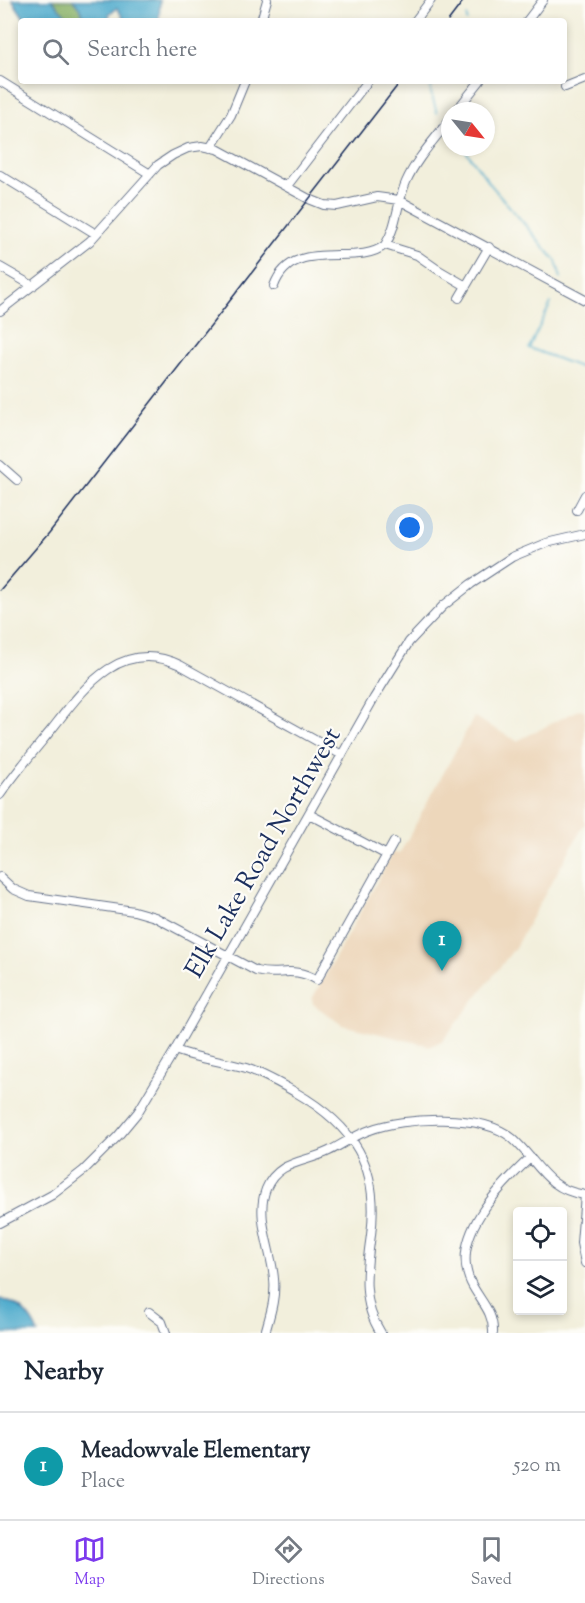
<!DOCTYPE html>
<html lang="en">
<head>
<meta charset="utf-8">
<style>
	:root { --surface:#fff; --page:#f2f2f3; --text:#1f2937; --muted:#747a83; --line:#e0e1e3; --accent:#7c3aed }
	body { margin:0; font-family:"Sorts Mill Goudy",serif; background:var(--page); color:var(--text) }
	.controls { position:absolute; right:18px; bottom:18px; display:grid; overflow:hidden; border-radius:6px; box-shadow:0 3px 9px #0003 }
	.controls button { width:54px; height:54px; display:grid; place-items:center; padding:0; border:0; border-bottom:2px solid var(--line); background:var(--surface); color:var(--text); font:30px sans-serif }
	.compass { position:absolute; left:441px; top:102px; width:54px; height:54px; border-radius:50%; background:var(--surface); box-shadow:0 3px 9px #0003; rotate:120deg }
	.you { position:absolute; left:410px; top:528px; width:21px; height:21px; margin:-15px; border:4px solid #fff; border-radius:50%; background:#1a73e8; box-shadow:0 0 0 9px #1a73e833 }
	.badge { display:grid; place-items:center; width:39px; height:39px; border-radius:50%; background:var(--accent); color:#fff; font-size:20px; font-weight:700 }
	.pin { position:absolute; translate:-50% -50px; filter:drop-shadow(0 2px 3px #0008) }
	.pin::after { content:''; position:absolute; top:32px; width:21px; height:18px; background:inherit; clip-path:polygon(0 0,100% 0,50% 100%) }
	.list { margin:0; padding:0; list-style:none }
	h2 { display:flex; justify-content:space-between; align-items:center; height:78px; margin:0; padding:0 24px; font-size:26px }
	h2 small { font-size:20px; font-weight:400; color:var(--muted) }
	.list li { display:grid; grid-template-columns:39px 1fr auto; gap:18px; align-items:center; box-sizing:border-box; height:108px; padding:0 24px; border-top:2px solid var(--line) }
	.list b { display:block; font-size:22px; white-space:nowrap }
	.list p { margin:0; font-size:20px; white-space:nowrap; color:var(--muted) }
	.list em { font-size:20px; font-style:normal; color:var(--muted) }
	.icon { flex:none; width:33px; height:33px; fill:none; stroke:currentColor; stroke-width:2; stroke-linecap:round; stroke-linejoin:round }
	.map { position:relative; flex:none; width:585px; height:1333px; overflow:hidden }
	.search { position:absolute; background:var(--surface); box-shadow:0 3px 9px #0003; left:18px; right:18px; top:18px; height:66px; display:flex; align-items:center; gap:15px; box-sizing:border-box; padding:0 21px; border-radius:6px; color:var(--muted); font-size:22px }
	.sheet { height:186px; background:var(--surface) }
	nav { display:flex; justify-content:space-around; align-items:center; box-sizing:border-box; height:84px; border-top:2px solid var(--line); background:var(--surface); font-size:16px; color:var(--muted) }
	nav a { display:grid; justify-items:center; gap:3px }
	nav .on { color:var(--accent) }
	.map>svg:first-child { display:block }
	.built { fill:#edd7bb }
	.forest { fill:#8ab269; stroke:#527064; stroke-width:1.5 }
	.water { fill:#4eaacc; stroke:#346c95; stroke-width:1.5 }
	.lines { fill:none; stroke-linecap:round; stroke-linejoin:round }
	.stream { stroke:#4eaacc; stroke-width:1.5 }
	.minor-casing { stroke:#66728a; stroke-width:10 }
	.minor { stroke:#fff; stroke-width:8 }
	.rail { stroke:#1b2f5e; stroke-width:1.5 }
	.labels { text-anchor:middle; stroke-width:4.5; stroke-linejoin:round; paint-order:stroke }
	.street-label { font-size:26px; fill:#1b2f5e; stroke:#fdfcf7 }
</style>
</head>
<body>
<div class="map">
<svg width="585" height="1333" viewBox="0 0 585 1333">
	<rect width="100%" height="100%" fill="#fdfcf7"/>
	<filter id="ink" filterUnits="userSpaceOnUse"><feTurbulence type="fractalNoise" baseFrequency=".0167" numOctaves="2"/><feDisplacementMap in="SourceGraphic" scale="12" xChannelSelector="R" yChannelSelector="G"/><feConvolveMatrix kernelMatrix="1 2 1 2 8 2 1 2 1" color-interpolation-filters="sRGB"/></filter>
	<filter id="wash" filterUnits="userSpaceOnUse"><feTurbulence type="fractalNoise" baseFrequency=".008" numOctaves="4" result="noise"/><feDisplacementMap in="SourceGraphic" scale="24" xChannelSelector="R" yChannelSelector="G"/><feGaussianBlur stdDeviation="1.35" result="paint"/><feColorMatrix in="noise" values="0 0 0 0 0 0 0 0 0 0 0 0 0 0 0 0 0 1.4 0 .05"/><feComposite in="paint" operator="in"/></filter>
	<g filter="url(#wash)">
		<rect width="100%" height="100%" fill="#f2efdc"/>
		<path class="built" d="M580,709L585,711V823L514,949L443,1040L431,1046L342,1025L313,1004L312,999L393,853H400L474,717L517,741Z"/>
		<path class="forest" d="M52,0H73L81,10L84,20L70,21Z"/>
		<path class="water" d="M12,0H52L71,21H26Z
			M73,0H160L159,21H125L117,8L110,13L108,21H82L84,19L81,10Z
			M0,1299C18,1303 31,1316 38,1333H0Z"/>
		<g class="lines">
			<path class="stream" d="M467,16V21
				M436,81L430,89L437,113
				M463,147L491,185L556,261L561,278
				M551,303L529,348L585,369"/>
		</g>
	</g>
	<g filter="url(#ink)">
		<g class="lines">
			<defs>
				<path id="minor" d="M261,21L267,0
					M415,21L431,0
					M527,21L543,0
					M0,81L150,174
					M565,87L585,79
					M456,111L480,81
					M210,148L231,115L245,81
					M0,175L96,234
					M287,186L368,81
					M385,245C397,227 397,202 406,182C416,159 435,139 450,119
					M0,267L33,286
					M274,286C293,235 356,269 385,245L417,255L437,269L466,286
					M459,298L489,247
					M0,311L90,241L158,165L173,155L188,148L202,146L217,149L309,199L324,205L337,206L377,197L399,200L585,300
					M0,465L17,480
					M577,510L585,495
					M0,795C16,772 34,751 52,729C84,688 120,637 180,665L342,755
					M309,814L387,855
					M0,877L13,889L29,896L134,911L155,917L256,971C280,977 292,965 317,980L394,842
					M175,1050C198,1059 222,1061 246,1068C264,1074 279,1083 295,1092C354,1126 380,1166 371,1235C366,1269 361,1303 381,1333
					M585,1195L581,1243L585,1263
					M0,1223L52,1195L83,1171L118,1136L138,1112L175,1050L374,698L409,642L443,606L471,584L512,557L546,543L585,534
					M149,1312L162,1322L166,1333
					M265,1333C270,1315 276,1298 274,1279C272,1251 255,1217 266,1189C278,1160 305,1163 329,1151C343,1144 355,1135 370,1130C404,1117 482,1113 512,1138C538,1161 546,1190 585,1195
					M493,1333C494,1312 480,1301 471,1283C449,1237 499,1187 530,1158"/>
			</defs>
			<use href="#minor" class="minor-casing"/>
			<use href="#minor" class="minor"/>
			<path class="rail" d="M448,21L464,0
				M0,590L49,533L401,81"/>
		</g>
	</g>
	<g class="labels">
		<g class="street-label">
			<text transform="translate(262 852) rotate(-60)" y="9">Elk Lake Road Northwest</text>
		</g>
	</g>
</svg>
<div class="controls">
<button><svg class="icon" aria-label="locate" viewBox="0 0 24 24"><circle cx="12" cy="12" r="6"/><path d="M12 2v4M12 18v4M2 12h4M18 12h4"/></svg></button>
<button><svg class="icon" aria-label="layers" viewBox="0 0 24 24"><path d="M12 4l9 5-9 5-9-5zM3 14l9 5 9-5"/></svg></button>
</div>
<svg class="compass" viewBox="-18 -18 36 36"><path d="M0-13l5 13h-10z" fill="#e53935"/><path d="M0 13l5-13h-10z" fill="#747a83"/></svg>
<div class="you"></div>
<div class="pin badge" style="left:442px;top:971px;background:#0f9aa8">1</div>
<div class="search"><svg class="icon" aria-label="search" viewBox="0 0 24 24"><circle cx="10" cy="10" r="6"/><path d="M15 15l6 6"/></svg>Search here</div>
</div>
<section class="sheet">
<h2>Nearby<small></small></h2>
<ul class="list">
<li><span class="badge" style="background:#0f9aa8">1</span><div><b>Meadowvale Elementary</b><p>Place</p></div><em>520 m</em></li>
</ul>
</section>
<nav>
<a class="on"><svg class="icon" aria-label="map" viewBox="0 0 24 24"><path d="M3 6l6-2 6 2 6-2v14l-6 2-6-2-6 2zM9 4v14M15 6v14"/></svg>Map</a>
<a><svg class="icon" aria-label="directions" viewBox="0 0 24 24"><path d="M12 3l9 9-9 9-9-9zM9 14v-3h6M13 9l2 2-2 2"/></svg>Directions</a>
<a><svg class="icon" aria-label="saved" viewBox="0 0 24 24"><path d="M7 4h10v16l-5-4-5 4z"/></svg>Saved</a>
</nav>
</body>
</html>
